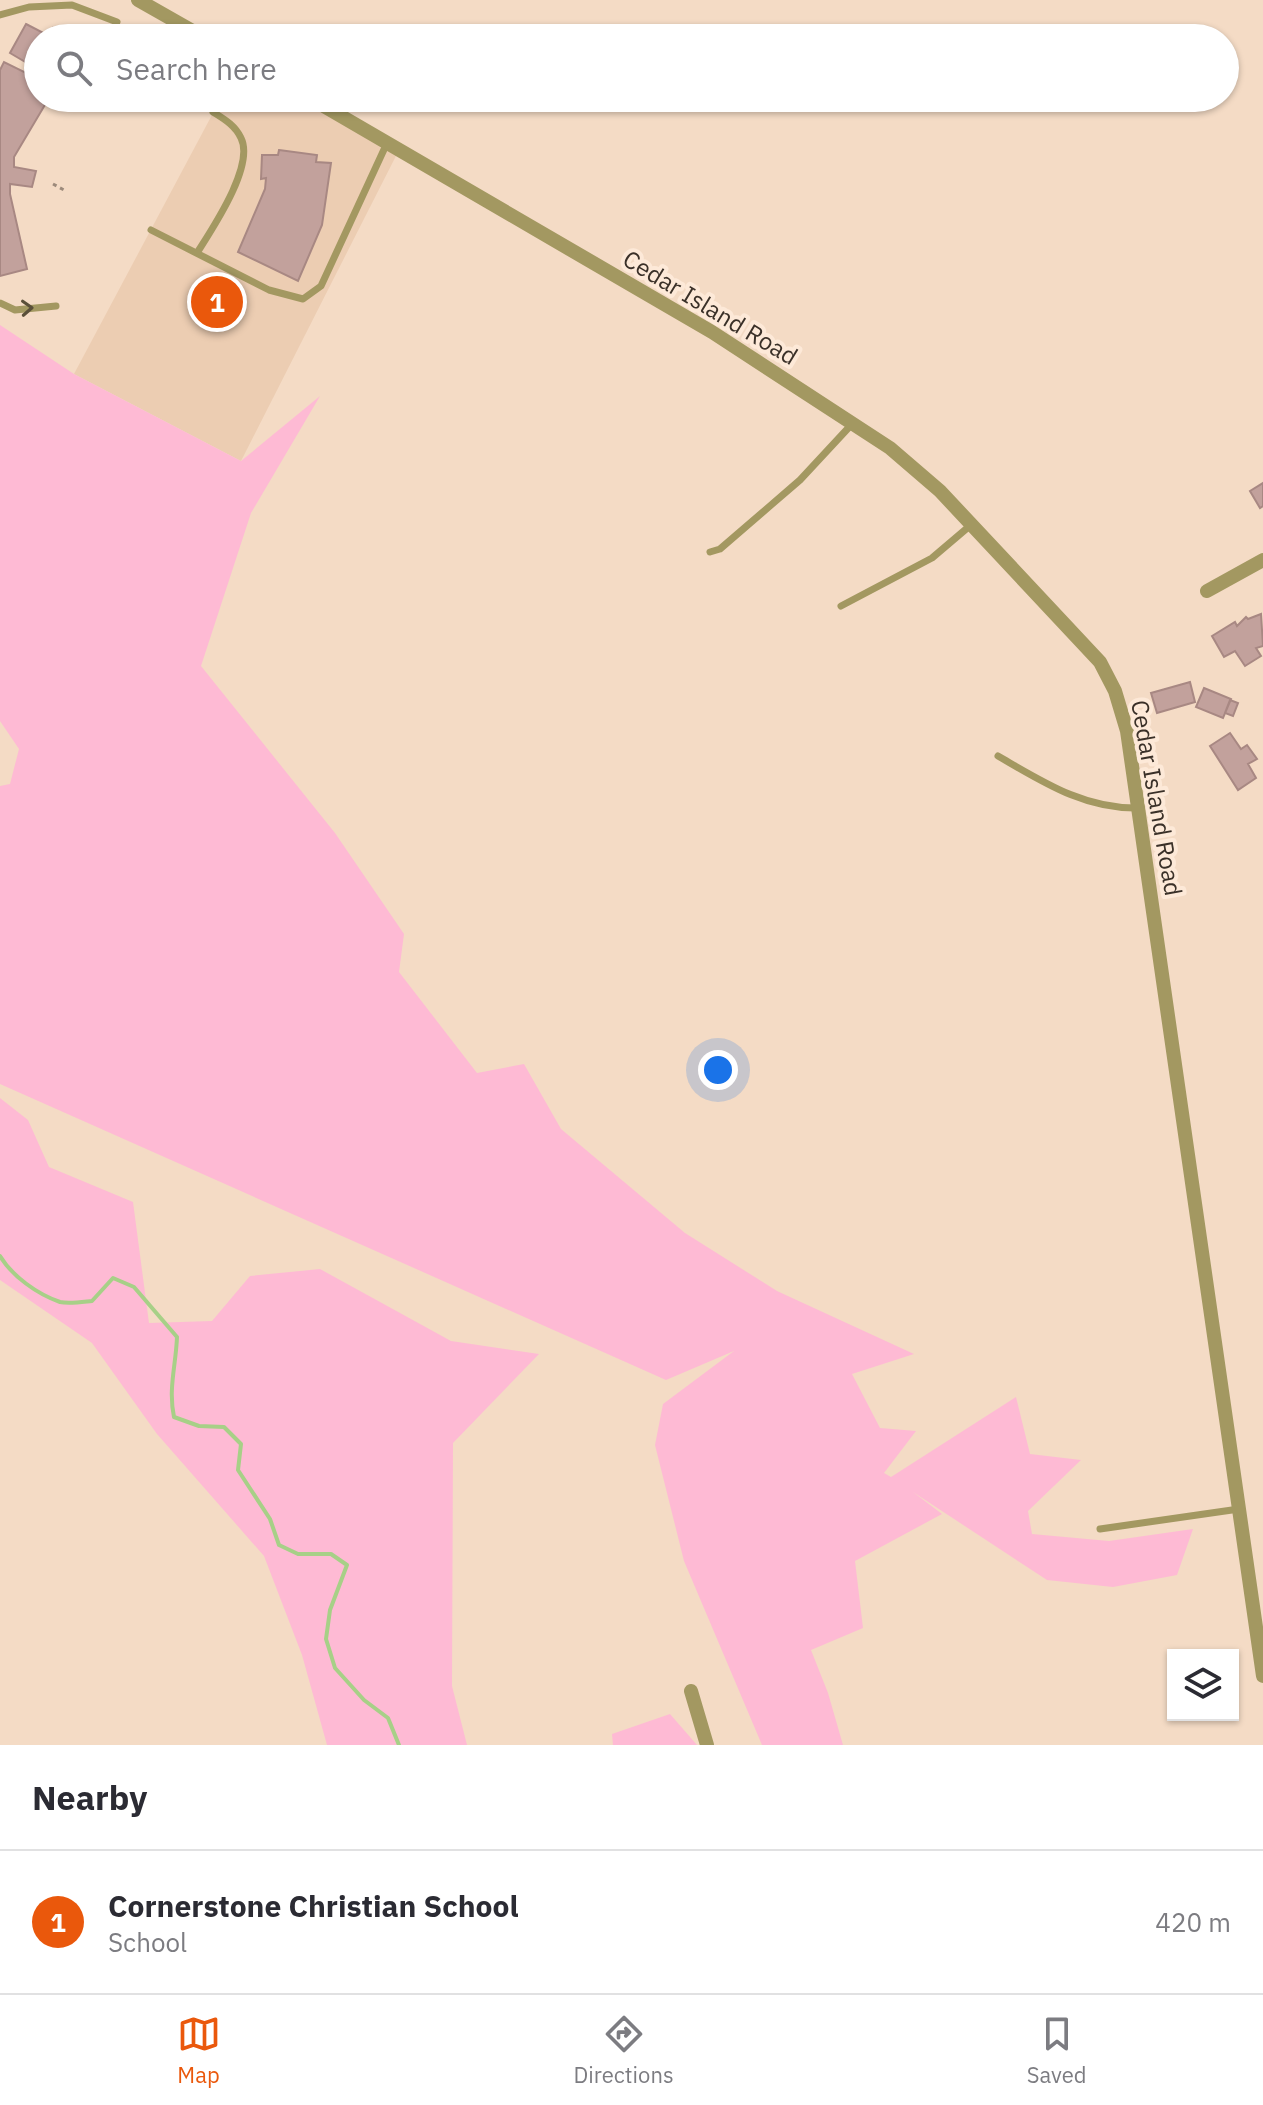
<!DOCTYPE html>
<html lang="en">
<head>
<meta charset="utf-8">
<style>
	:root { --surface:#fff; --page:#f2f2f3; --text:#2b2b33; --muted:#7c7c81; --line:#e1e1e2; --accent:#ea580c }
	body { margin:0; font-family:"IBM Plex Sans",sans-serif; background:var(--page); color:var(--text) }
	.controls { position:absolute; right:24px; bottom:24px; display:grid; overflow:hidden; border-radius:0px; box-shadow:0 2px 6px #0004 }
	.controls button { width:72px; height:72px; display:grid; place-items:center; padding:0; border:0; border-bottom:2px solid var(--line); background:var(--surface); color:var(--text); font:40px sans-serif }
	.you { position:absolute; left:718px; top:1070px; width:28px; height:28px; margin:-20px; border:6px solid #fff; border-radius:50%; background:#1a73e8; box-shadow:0 0 0 12px #1a73e833 }
	.badge { display:grid; place-items:center; width:52px; height:52px; border-radius:50%; background:var(--accent); color:#fff; font-size:26px; font-weight:700 }
	.pin { position:absolute; translate:-50% -50%; border:4px solid #fff; box-shadow:0 2px 8px #0006 }
	.list { margin:0; padding:0; list-style:none }
	h2 { display:flex; justify-content:space-between; align-items:center; height:104px; margin:0; padding:0 32px; font-size:34px }
	h2 small { font-size:26px; font-weight:400; color:var(--muted) }
	.list li { display:grid; grid-template-columns:52px 1fr auto; gap:24px; align-items:center; box-sizing:border-box; height:144px; padding:0 32px; border-top:2px solid var(--line) }
	.list b { display:block; font-size:30px; white-space:nowrap }
	.list p { margin:0; font-size:26px; white-space:nowrap; color:var(--muted) }
	.list em { font-size:26px; font-style:normal; color:var(--muted) }
	.icon { flex:none; width:44px; height:44px; fill:none; stroke:currentColor; stroke-width:2; stroke-linecap:round; stroke-linejoin:round }
	.map { position:relative; flex:none; width:1263px; height:1745px; overflow:hidden }
	.search { position:absolute; background:var(--surface); box-shadow:0 2px 6px #0004; left:24px; right:24px; top:24px; height:88px; display:flex; align-items:center; gap:20px; box-sizing:border-box; padding:0 28px; border-radius:44px; color:var(--muted); font-size:30px }
	.sheet { height:248px; background:var(--surface) }
	nav { display:flex; justify-content:space-around; align-items:center; box-sizing:border-box; height:112px; border-top:2px solid var(--line); background:var(--surface); font-size:22px; color:var(--muted) }
	nav a { display:grid; justify-items:center; gap:4px }
	nav .on { color:var(--accent) }
	.map>svg:first-child { display:block }
	.built { fill:#eccdb2 }
	.green { fill:#febad4 }
	.lines { fill:none; stroke-linecap:round; stroke-linejoin:round }
	.stream { stroke:#a7d087; stroke-width:4 }
	.building { fill:#c2a19c; stroke:#a88883; stroke-width:2 }
	.path { stroke:#9c8a7b; stroke-width:3; stroke-dasharray:4 4; stroke-linecap:butt }
	.service { stroke:#a39861; stroke-width:7 }
	.minor { stroke:#a39861; stroke-width:14 }
	.oneway { stroke:#5a4f39 }
	.labels { text-anchor:middle; stroke-width:8; stroke-linejoin:round; paint-order:stroke }
	.street-label { font-size:24px; fill:#3a3028; stroke:#fde9d8 }
</style>
</head>
<body>
<div class="map">
<svg width="1263" height="1745" viewBox="0 0 1263 1745">
	<rect width="100%" height="100%" fill="#f4dbc5"/>
	<path class="built" d="M221,98H310L399,150L241,461L74,374Z"/>
	<path class="green" d="M0,325L74,374L241,461L320,396L251,513L201,666L335,833L404,934L399,972L477,1073L524,1064L561,1129L685,1233L777,1291L914,1354L852,1374L880,1428L916,1431L884,1473L891,1477L1016,1397L1030,1454L1081,1460L1028,1511L1032,1534L1109,1541L1193,1529L1177,1575L1113,1587L1047,1580L913,1492L942,1514L855,1561L863,1628L811,1650L828,1693L843,1745H762L684,1561L655,1445L663,1404L734,1351L666,1380L0,1084V786L10,784L19,749L0,721Z
		M0,1098L28,1120L49,1167L133,1202L149,1323L212,1321L250,1276L320,1269L451,1341L539,1354L453,1443L452,1686L467,1745H327L302,1655L264,1556L157,1434L92,1343L0,1280Z
		M670,1714L697,1745H613L612,1734Z"/>
	<g class="lines">
		<path class="stream" d="M0,1256C12,1276 37,1294 60,1302C69,1304 82,1302 92,1301L113,1278L134,1287L177,1337C176,1365 168,1389 174,1417L199,1426L224,1427L241,1444L238,1470L270,1519L279,1545L298,1554H331L347,1565L330,1610L326,1639L335,1668L364,1700L388,1718L399,1745"/>
	</g>
	<path class="building" d="M26,24L49,36L53,28L71,38H38V98H49L14,157V167L36,171L32,187L10,184V194L27,269L0,276V70L4,62L28,74L32,66L10,53Z
		M279,150L317,155L316,162L331,163L322,225L298,281L238,252L265,189L266,178L261,179L262,155H278Z
		M1263,483V506L1260,508L1250,491Z
		M1261,614L1263,646L1256,648L1261,656L1245,666L1235,651L1224,657L1212,636L1235,622L1237,626L1246,617L1248,619Z
		M1190,682L1195,702L1157,713L1151,693Z
		M1204,688L1231,699L1223,718L1196,707Z
		M1230,700L1238,703L1233,716L1225,713Z
		M1230,733L1241,749L1247,745L1257,759L1248,764L1256,778L1238,790L1210,746Z"/>
	<g class="lines">
		<path class="path" d="M53,184L64,190"/>
		<path class="service" d="M0,15L29,7L72,5L117,22
			M151,230L269,290L303,299L321,286L387,143
			M197,253C212,229 255,166 241,138C235,125 224,119 213,112
			M0,303L15,310L56,306
			M710,552L720,549L800,480L852,424
			M841,606L932,558L972,524
			M998,756C1043,782 1084,809 1138,808
			M1100,1529L1239,1509"/>
		<path class="minor" d="M138,0L205,38
			M310,98L712,332L890,448L940,491L1100,662L1115,691L1127,731L1263,1676
			M1207,591L1263,560
			M691,1691L707,1745"/>
	</g>
	<defs><path id="oneway-chevron" d="M-2-3.5L2.5 0L-2 3.5" fill="none" stroke-width="1.6" stroke-linecap="round" stroke-linejoin="round" transform="scale(2)"/></defs>
	<use class="oneway" href="#oneway-chevron" transform="translate(27 308) rotate(-3)"/>
	<g class="labels">
		<g class="street-label">
			<text transform="translate(710 308) rotate(31)" y="8">Cedar Island Road</text>
			<text transform="translate(1156 798) rotate(80)" y="8">Cedar Island Road</text>
		</g>
	</g>
</svg>
<div class="controls">
<button><svg class="icon" aria-label="layers" viewBox="0 0 24 24"><path d="M12 4l9 5-9 5-9-5zM3 14l9 5 9-5"/></svg></button>
</div>
<div class="you"></div>
<div class="pin badge" style="left:217px;top:302px">1</div>
<div class="search"><svg class="icon" aria-label="search" viewBox="0 0 24 24"><circle cx="10" cy="10" r="6"/><path d="M15 15l6 6"/></svg>Search here</div>
</div>
<section class="sheet">
<h2>Nearby<small></small></h2>
<ul class="list">
<li><span class="badge">1</span><div><b>Cornerstone Christian School</b><p>School</p></div><em>420 m</em></li>
</ul>
</section>
<nav>
<a class="on"><svg class="icon" aria-label="map" viewBox="0 0 24 24"><path d="M3 6l6-2 6 2 6-2v14l-6 2-6-2-6 2zM9 4v14M15 6v14"/></svg>Map</a>
<a><svg class="icon" aria-label="directions" viewBox="0 0 24 24"><path d="M12 3l9 9-9 9-9-9zM9 14v-3h6M13 9l2 2-2 2"/></svg>Directions</a>
<a><svg class="icon" aria-label="saved" viewBox="0 0 24 24"><path d="M7 4h10v16l-5-4-5 4z"/></svg>Saved</a>
</nav>
</body>
</html>
